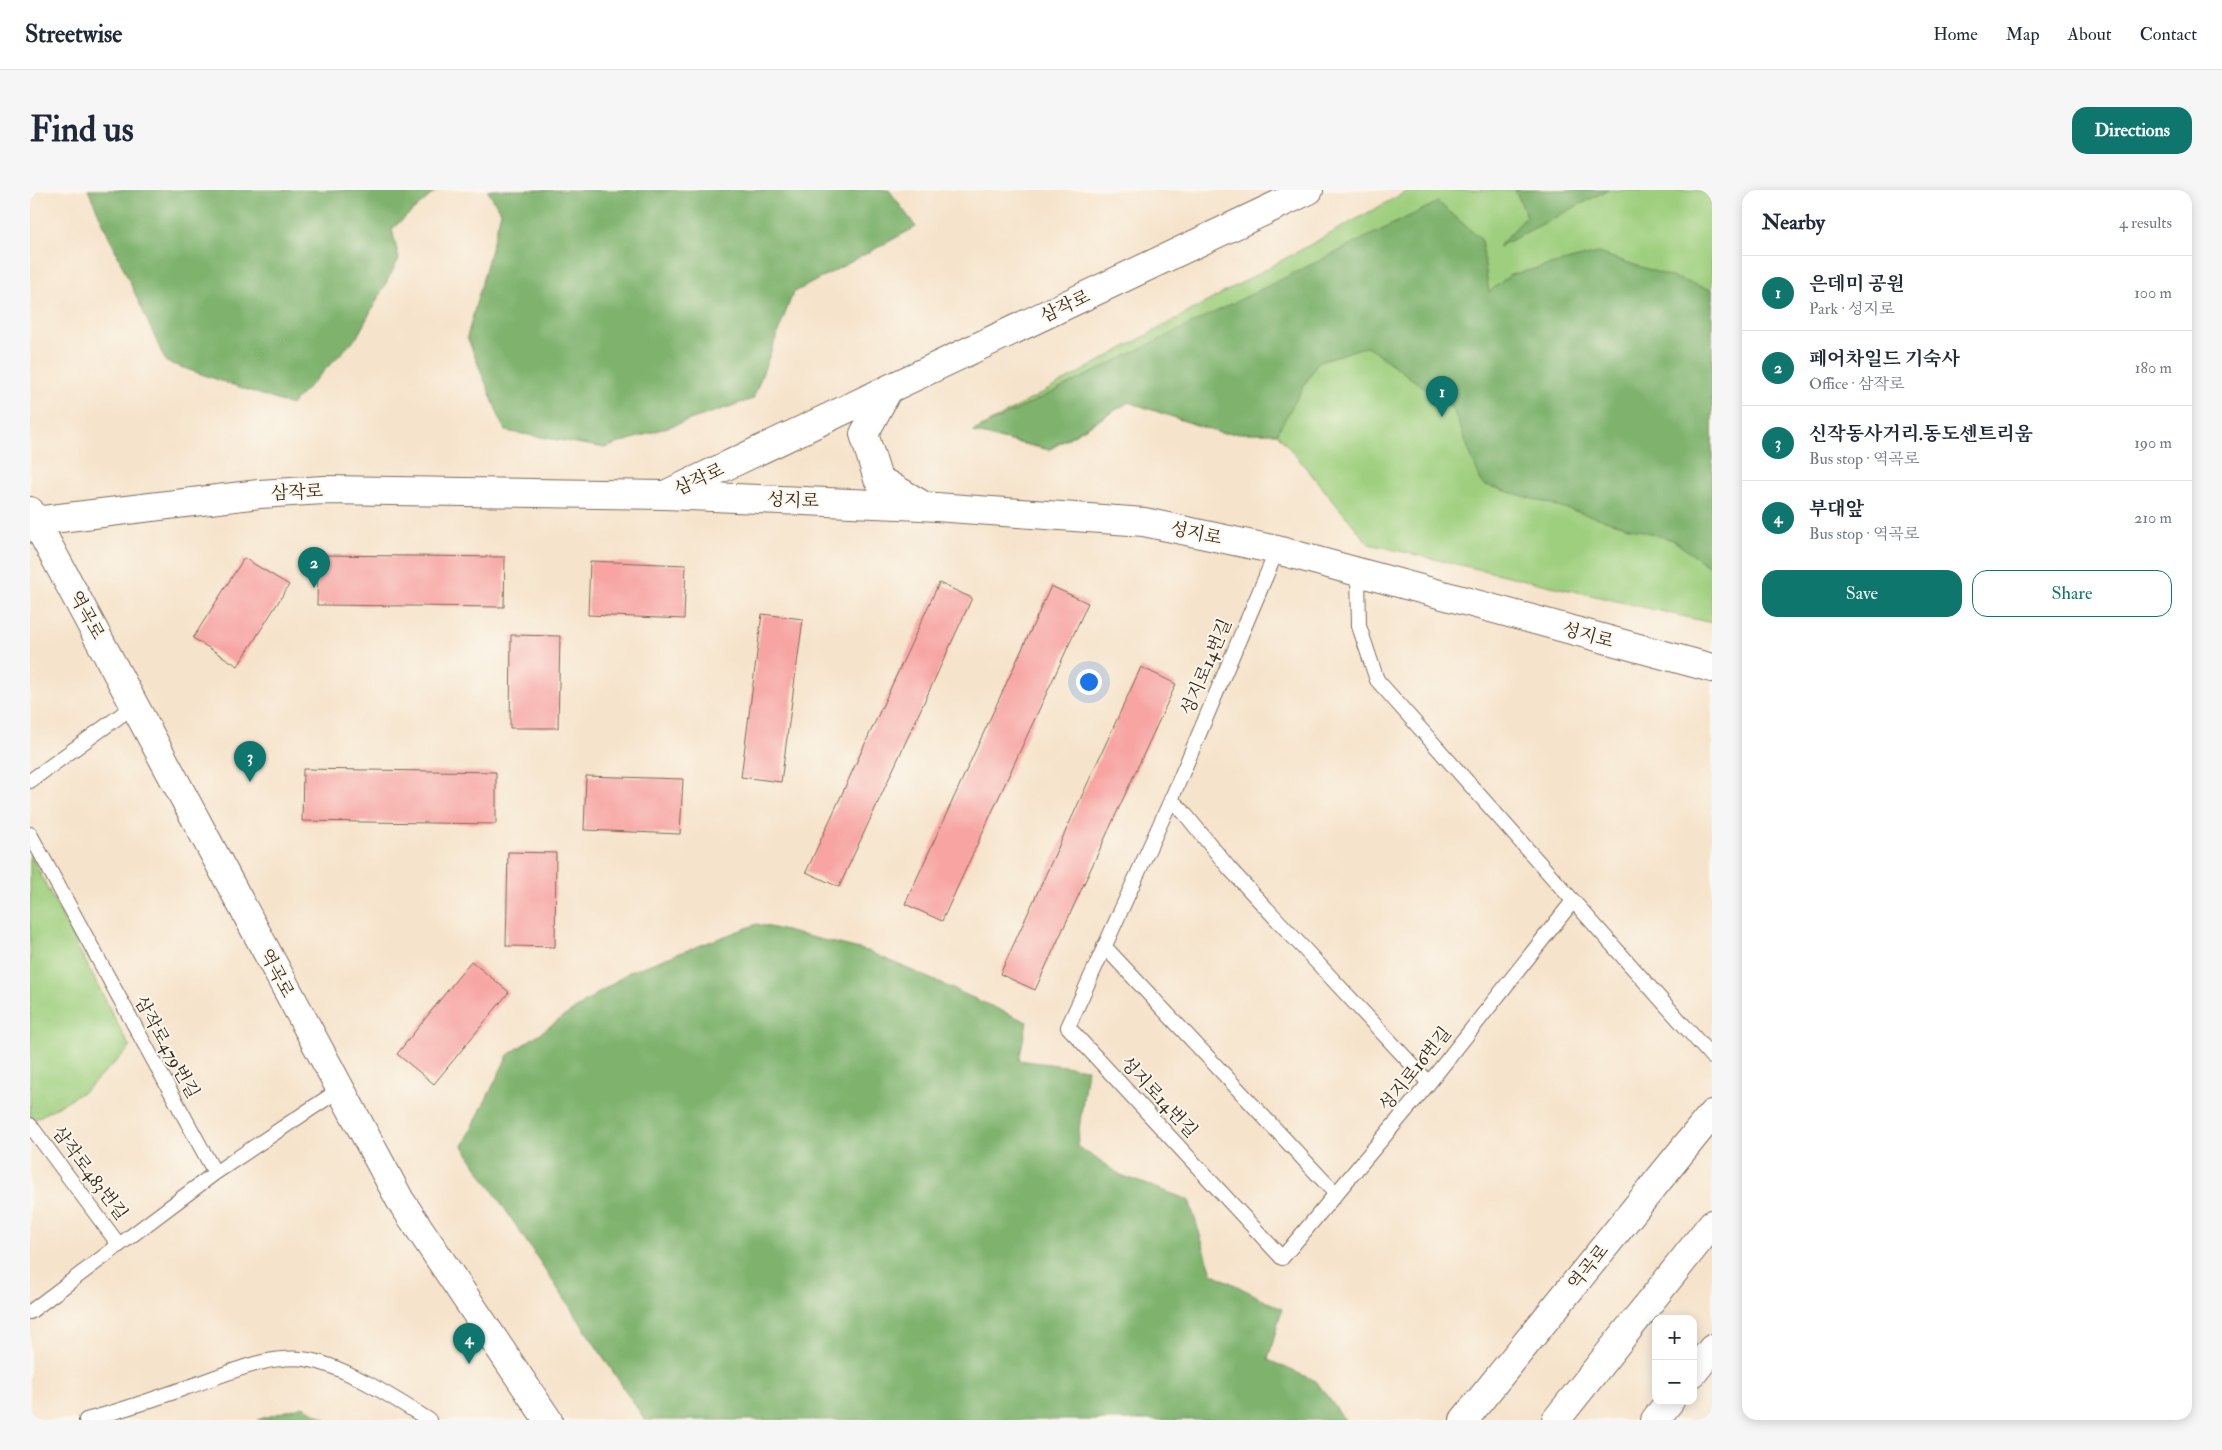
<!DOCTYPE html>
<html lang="en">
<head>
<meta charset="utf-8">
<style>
	:root { --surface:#fff; --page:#f6f6f7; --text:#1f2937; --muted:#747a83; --line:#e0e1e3; --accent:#0f766e }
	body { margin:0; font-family:"IM FELL Double Pica","Noto Serif KR",serif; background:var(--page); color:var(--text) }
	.controls { position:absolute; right:15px; bottom:15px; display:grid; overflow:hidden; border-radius:10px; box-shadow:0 2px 12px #0003 }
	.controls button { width:45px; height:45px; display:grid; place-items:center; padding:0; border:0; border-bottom:1px solid var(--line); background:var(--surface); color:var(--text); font:25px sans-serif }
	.you { position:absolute; left:1058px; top:491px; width:18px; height:18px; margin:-12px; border:4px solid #fff; border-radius:50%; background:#1a73e8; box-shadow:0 0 0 8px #1a73e833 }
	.badge { display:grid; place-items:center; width:32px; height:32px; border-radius:50%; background:var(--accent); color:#fff; font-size:16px; font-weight:700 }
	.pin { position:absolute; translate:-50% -41px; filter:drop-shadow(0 1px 2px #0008) }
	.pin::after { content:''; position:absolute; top:26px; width:18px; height:15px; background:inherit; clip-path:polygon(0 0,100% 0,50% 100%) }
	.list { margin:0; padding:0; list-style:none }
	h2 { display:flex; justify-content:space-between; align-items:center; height:65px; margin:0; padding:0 20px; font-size:21px }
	h2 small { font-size:16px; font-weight:400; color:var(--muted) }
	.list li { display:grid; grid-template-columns:32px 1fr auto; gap:15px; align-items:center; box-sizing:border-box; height:75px; padding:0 20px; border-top:1px solid var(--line) }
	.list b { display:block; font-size:19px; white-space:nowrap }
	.list p { margin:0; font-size:16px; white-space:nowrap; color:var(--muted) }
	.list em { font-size:16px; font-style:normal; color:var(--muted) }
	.actions { display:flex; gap:10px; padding:15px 20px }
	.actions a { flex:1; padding:11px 0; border:1px solid var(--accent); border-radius:15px; text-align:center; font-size:18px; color:var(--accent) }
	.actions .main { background:var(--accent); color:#fff }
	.map { position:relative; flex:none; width:1682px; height:1230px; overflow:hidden; border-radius:15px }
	header { display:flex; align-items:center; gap:30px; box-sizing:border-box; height:70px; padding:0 25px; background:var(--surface); border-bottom:1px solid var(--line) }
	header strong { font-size:24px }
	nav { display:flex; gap:28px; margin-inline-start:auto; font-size:18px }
	.intro { display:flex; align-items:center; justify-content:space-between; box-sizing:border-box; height:120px; padding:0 30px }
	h1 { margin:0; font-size:35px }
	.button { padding:12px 22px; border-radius:15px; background:var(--accent); color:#fff; font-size:18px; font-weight:700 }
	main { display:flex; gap:30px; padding:0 30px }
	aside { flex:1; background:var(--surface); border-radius:15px; box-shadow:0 2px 12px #0003 }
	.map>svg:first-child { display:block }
	.green { fill:#9ecf7e; stroke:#6c7c4e }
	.forest { fill:#7eb26d; stroke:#5c6e46 }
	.building { fill:#f7a4a3 }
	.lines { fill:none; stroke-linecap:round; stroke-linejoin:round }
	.lane-casing { stroke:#7c6b5b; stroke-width:16 }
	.street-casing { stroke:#7c6b5b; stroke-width:30 }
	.secondary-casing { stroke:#7c6b5b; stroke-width:30 }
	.highway-casing { stroke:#7c6b5b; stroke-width:30 }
	.lane { stroke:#fff; stroke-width:14 }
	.street { stroke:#fff; stroke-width:28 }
	.secondary { stroke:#fff; stroke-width:28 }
	.highway { stroke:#fff; stroke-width:28 }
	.labels { text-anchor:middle; stroke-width:4; stroke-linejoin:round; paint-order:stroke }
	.street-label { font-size:18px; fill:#3b2a1e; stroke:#fbf7ec }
</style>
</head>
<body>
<header>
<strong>Streetwise</strong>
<nav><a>Home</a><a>Map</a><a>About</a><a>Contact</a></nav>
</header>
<div class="intro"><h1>Find us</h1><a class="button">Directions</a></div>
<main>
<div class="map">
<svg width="1682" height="1230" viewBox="0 0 1682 1230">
	<rect width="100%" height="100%" fill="#fbf7ec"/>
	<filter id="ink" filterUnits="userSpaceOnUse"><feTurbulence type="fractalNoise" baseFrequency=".02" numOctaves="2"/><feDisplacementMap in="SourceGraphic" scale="10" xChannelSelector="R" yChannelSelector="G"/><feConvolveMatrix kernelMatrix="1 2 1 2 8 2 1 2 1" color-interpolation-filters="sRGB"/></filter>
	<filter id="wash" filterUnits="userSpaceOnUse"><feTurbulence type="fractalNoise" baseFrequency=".0096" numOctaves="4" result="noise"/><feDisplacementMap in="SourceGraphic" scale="20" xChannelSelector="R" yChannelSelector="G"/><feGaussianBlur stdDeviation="1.12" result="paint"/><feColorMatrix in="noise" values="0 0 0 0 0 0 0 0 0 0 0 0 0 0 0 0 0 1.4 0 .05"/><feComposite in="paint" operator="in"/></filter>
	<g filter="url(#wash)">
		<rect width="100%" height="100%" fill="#f6e3cb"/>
		<path class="green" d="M1379,0H1682V433L1339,354L1247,243H1190L1099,212L1019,260L942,242Z
			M0,664L100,858L56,900L4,930L0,925Z"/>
		<path class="forest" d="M58,0H407L362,39L369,69L327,147L261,215L136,172Z
			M457,0H859L886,37L763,103L723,209L575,258L475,241L437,147L471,22Z
			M1485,0H1578L1468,57L1497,26Z
			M1408,12L1451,49L1459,102L1480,85L1568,63L1682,100V379L1643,350L1452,294L1423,219L1337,156L1288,172L1247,243H1190L1099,212L1018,259L942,242Z
			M727,734L838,761L997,832L989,870L1057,879L1047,956L1091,985L1159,1010L1182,1083L1252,1119L1238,1170L1286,1191L1315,1230H615L433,956L478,865L599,782Z
			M273,1216L297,1230H227Z"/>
		<g id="blocks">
			<path class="building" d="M288,365L475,367L474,417L287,415Z
				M214,368L259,395L208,476L163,448Z
				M560,371L656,375L654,429L558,425Z
				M909,393L942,408L809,697L776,682Z
				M1021,396L1058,413L912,731L875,714Z
				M732,424L773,429L751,592L711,587Z
				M481,445L530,446L528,538H480Z
				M1111,477L1146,494L1005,800L970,784Z
				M273,579L466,582V634L272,631Z
				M556,586L653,589L650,644L554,640Z
				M478,662L526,663L525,757L476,756Z
				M441,771L479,802L404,894L367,864Z"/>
		</g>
	</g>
	<g filter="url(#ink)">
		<use href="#blocks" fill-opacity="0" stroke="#7c6b5b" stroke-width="1"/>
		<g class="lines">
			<defs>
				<path id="lane" d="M1247,360L1141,610L1038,837L1252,1068L1399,893L1543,711
					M1328,382L1329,436L1347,490L1682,867
					M0,591L105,515
					M1141,610L1151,619L1199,678L1399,893
					M0,644L185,983
					M1074,756L1306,1004
					M0,935L89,1055
					M0,1122L185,983L309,900
					M56,1230C91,1221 124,1209 158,1197C195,1185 240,1162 280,1170C316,1177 367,1210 399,1230"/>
				<path id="street" d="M1434,1230L1682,924"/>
				<path id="secondary" d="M858,200L834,244L848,289L889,313
					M639,303L1279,0
					M0,321L370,1010L518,1230
					M5,331L229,304L294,300L635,305L892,316L1114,332L1247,360L1682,478"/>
				<path id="highway" d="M1663,1183L1682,1159
					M1526,1230L1682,1034
					M1625,1230L1640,1211"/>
			</defs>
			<use href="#lane" class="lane-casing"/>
			<use href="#street" class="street-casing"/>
			<use href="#secondary" class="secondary-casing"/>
			<use href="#highway" class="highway-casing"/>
			<use href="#lane" class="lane"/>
			<use href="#street" class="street"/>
			<use href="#secondary" class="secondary"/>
			<use href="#highway" class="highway"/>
		</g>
	</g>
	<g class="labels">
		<g class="street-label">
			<text transform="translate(1035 116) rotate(-25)" y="6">삼작로</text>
			<text transform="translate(669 289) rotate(-25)" y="6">삼작로</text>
			<text transform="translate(267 302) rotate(-3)" y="6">삼작로</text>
			<text transform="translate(763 310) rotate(2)" y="6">성지로</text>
			<text transform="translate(1166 343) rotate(12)" y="6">성지로</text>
			<text transform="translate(57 425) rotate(61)" y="6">역곡로</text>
			<text transform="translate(1558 445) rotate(15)" y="6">성지로</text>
			<text transform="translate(1176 477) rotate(-67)" y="6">성지로14번길</text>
			<text transform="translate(247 783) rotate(62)" y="6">역곡로</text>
			<text transform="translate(137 857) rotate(61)" y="6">삼작로479번길</text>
			<text transform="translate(1385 879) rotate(-51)" y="6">성지로16번길</text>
			<text transform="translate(1129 907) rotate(47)" y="6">성지로14번길</text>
			<text transform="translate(60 983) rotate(53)" y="6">삼작로483번길</text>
			<text transform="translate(1558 1077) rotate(-51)" y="6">역곡로</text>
		</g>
	</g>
</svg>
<div class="controls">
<button>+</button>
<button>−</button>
</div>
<div class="you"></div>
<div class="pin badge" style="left:1412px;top:227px">1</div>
<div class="pin badge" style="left:284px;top:398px">2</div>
<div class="pin badge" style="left:220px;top:592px">3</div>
<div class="pin badge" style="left:439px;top:1174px">4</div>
</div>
<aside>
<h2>Nearby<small>4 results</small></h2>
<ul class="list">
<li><span class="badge">1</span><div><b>은데미 공원</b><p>Park · 성지로</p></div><em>100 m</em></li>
<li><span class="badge">2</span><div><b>페어차일드 기숙사</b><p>Office · 삼작로</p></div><em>180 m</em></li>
<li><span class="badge">3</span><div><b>신작동사거리.동도센트리움</b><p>Bus stop · 역곡로</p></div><em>190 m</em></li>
<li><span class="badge">4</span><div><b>부대앞</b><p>Bus stop · 역곡로</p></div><em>210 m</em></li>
</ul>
<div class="actions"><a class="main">Save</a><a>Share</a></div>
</aside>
</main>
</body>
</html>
